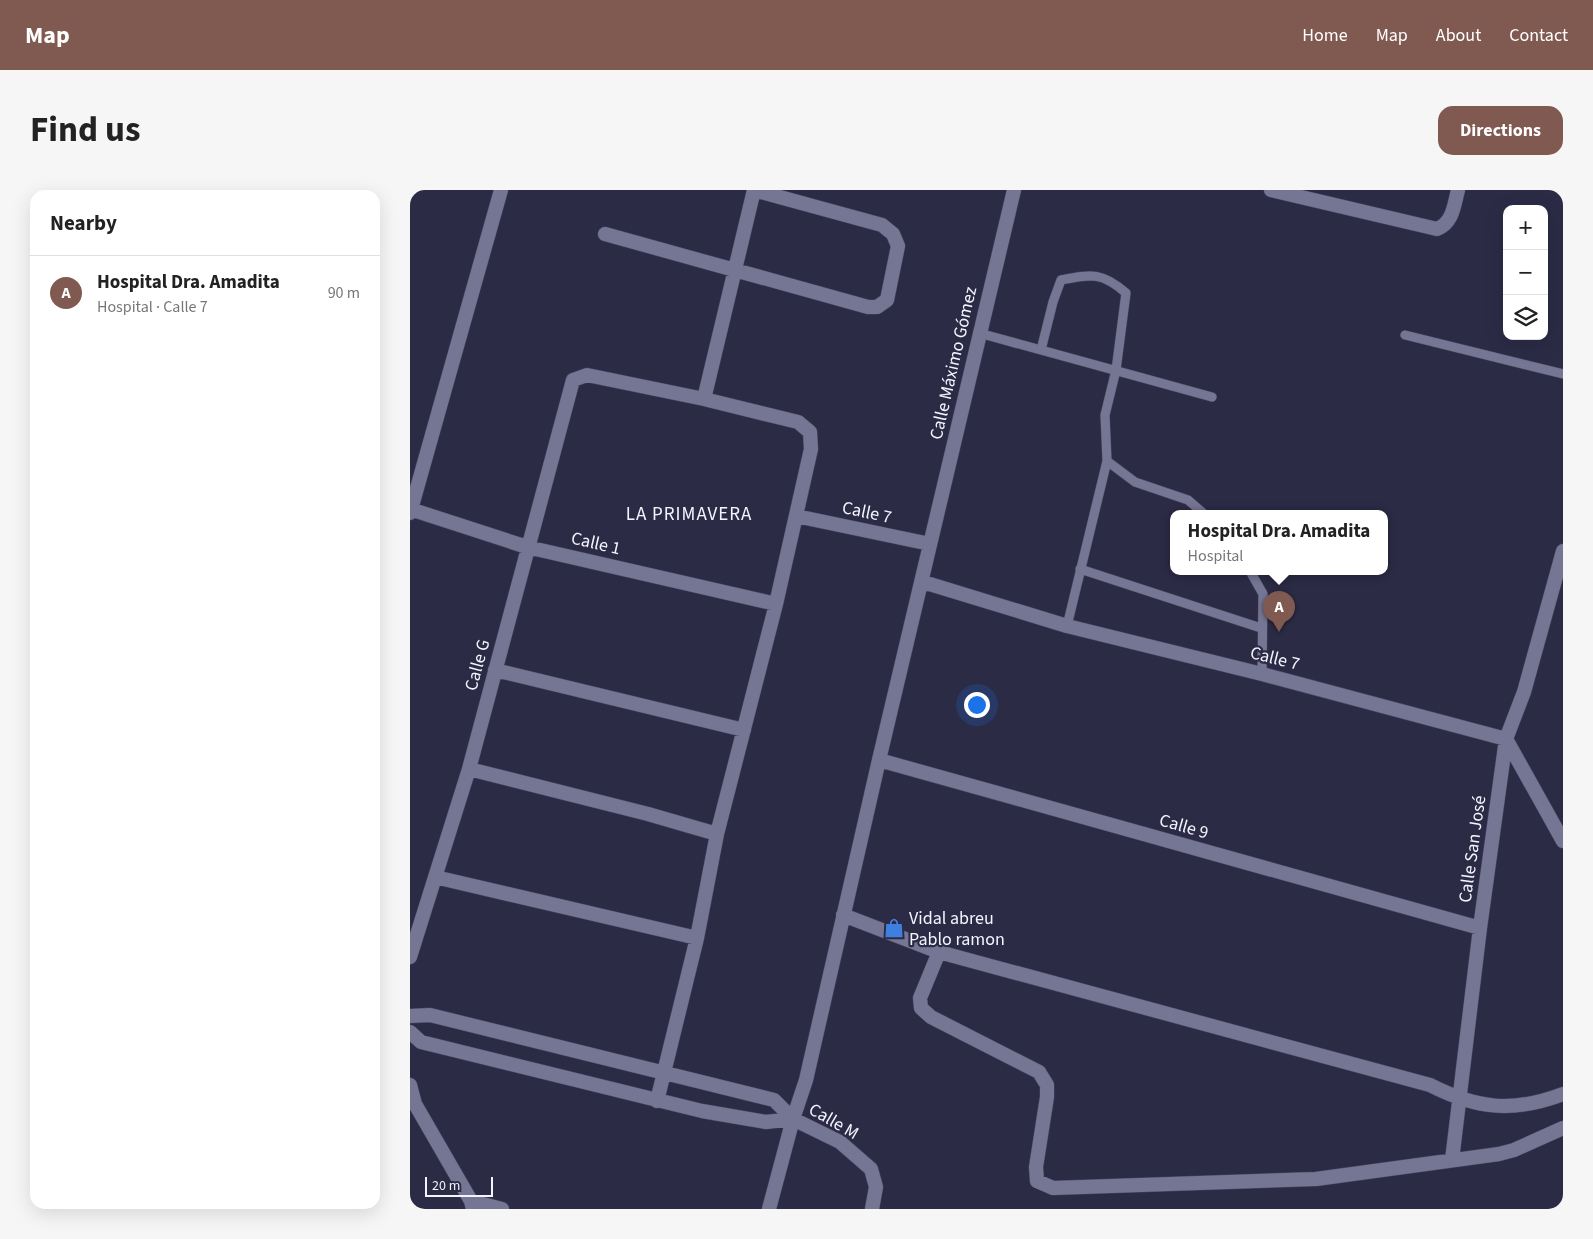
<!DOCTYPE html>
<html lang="en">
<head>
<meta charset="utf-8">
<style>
	:root { --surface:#fff; --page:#f6f6f6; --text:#222; --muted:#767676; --line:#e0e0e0; --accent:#805a50 }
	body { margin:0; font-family:"Source Sans 3",sans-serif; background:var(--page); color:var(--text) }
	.controls { position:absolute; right:15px; top:15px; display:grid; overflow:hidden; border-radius:10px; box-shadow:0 5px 20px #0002 }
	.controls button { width:45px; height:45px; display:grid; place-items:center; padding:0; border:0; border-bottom:1px solid var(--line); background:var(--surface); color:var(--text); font:25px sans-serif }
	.scale { position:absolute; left:15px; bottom:12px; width:68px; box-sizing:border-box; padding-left:5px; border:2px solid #f4f4ff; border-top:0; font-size:14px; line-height:18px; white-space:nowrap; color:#f4f4ff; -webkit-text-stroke:4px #2c2b46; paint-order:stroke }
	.you { position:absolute; left:566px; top:514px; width:18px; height:18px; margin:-12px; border:4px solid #fff; border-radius:50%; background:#1a73e8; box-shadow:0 0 0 8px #1a73e833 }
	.badge { display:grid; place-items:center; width:32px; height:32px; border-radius:50%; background:var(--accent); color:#fff; font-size:16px; font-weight:700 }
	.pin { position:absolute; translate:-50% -41px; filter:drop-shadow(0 1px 2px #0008) }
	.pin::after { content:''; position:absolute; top:26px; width:18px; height:15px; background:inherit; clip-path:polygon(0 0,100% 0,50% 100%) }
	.popup { position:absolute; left:760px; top:320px; width:218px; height:65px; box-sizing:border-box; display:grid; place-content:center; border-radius:10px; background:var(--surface); filter:drop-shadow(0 1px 4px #0005); font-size:16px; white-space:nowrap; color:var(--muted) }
	.popup b { font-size:19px; color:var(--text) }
	.popup::after { content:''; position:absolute; left:50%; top:100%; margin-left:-10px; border:10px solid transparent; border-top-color:var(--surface) }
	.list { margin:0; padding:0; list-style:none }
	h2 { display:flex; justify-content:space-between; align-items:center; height:65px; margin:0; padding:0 20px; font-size:21px }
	h2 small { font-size:16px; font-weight:400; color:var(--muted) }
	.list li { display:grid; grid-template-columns:32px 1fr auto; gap:15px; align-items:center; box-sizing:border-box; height:75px; padding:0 20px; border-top:1px solid var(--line) }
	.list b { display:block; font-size:19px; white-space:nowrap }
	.list p { margin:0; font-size:16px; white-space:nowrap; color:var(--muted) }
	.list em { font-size:16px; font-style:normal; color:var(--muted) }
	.icon { flex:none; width:28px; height:28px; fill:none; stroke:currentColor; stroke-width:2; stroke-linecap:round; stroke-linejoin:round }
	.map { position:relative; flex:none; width:1153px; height:1019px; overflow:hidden; border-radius:15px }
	header { display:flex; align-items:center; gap:30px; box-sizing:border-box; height:70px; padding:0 25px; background:var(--accent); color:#fff }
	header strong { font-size:24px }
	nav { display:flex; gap:28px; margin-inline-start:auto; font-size:18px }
	.intro { display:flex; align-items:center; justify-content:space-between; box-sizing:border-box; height:120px; padding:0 30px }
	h1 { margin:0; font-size:35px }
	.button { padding:12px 22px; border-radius:15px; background:var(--accent); color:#fff; font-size:18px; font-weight:700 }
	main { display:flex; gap:30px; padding:0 30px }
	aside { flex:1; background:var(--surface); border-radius:15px; box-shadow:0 5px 20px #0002 }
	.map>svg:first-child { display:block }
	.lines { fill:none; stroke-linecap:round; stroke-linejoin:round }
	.service-casing { stroke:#4b495f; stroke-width:10 }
	.minor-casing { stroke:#4b495f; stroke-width:15 }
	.service { stroke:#757594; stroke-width:9 }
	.minor { stroke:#757594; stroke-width:14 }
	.labels { text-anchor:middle; stroke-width:4.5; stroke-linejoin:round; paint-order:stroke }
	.street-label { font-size:18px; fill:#f4f4ff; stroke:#2c2b46 }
	.poi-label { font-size:18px; fill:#f4f4ff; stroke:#2c2b46; text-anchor:start }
	.neighbourhood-label { font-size:19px; letter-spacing:1px; fill:#f4f4ff; stroke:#2c2b46 }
</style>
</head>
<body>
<header>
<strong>Map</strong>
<nav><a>Home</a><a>Map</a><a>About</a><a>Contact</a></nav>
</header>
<div class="intro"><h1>Find us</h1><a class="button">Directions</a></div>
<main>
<aside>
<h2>Nearby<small></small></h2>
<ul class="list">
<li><span class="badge">A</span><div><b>Hospital Dra. Amadita</b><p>Hospital · Calle 7</p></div><em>90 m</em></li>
</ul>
</aside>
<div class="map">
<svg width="1153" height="1019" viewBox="0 0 1153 1019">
	<rect width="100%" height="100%" fill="#2c2b46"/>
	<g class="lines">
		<defs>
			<path id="service" d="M569,143L802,207
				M995,145L1153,184
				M631,160L643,112L651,90C682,84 692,82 716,103L706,180L695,225L697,271L725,292L778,310L793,323
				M670,379L851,438
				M840,381L853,404L852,484
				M657,436L697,271"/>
			<path id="minor" d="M861,0L1027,39C1043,33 1044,15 1048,0
				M195,44L458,117H467L477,110L488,56L483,44L472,35L344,0
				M294,209L344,0
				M0,319L117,357L366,414
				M0,323L91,0
				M386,326L520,354
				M513,392L657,436L852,484L1096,549L1153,651
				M85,480L334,540
				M469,570L1070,738
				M59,579L238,624L307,644
				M25,687L287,748
				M433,725L529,762L1020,895C1067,919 1103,923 1153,904
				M529,762L510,808L511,818L521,827L629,882L637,895V907L626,977L627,991L643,998L906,989L1089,964L1104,960L1153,938
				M0,767L59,579L163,190L177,185L294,209L388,232L400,242L401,259L366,414L307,644L287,748L247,911
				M0,826L20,825L364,910L383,929L430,952L461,979L466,997L462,1019
				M0,842L11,852L292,921L356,932L383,929
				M0,895L5,914L61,1011L63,1019
				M1042,970L1070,738L1096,549L1114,502L1153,361
				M61,1011L92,1019
				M359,1019L383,929L396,890L469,570L604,0"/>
		</defs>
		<use href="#service" class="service-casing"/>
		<use href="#minor" class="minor-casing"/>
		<use href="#service" class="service"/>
		<use href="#minor" class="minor"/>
	</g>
	<defs>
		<symbol id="shop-bare" viewBox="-9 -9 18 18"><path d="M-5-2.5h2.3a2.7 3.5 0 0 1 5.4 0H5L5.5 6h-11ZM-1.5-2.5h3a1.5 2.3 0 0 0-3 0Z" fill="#3f7fe0" stroke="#2c2b46" stroke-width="2.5" paint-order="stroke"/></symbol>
	</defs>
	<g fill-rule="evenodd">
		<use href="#shop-bare" x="470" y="724" width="28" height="28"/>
	</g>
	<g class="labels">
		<g class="street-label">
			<text transform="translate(543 173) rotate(-77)" y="6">Calle Máximo Gómez</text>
			<text transform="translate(457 322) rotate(12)" y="6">Calle 7</text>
			<text transform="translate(186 353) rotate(13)" y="6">Calle 1</text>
			<text transform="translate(865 468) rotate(14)" y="6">Calle 7</text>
			<text transform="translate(67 475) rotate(-75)" y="6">Calle G</text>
			<text transform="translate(774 636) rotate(16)" y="6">Calle 9</text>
			<text transform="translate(1062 659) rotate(-82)" y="6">Calle San José</text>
			<text transform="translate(424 931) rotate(30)" y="6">Calle M</text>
		</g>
		<g class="poi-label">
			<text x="499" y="734">Vidal abreu<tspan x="499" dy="21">Pablo ramon</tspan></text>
		</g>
		<g class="neighbourhood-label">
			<text x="279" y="330">LA PRIMAVERA</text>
		</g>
	</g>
</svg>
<div class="controls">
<button>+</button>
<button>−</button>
<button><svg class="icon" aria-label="layers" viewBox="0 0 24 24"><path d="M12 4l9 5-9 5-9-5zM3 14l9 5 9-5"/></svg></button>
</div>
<div class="scale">20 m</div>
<div class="you"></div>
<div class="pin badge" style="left:869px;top:442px">A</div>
<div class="popup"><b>Hospital Dra. Amadita</b>Hospital</div>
</div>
</main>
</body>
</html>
